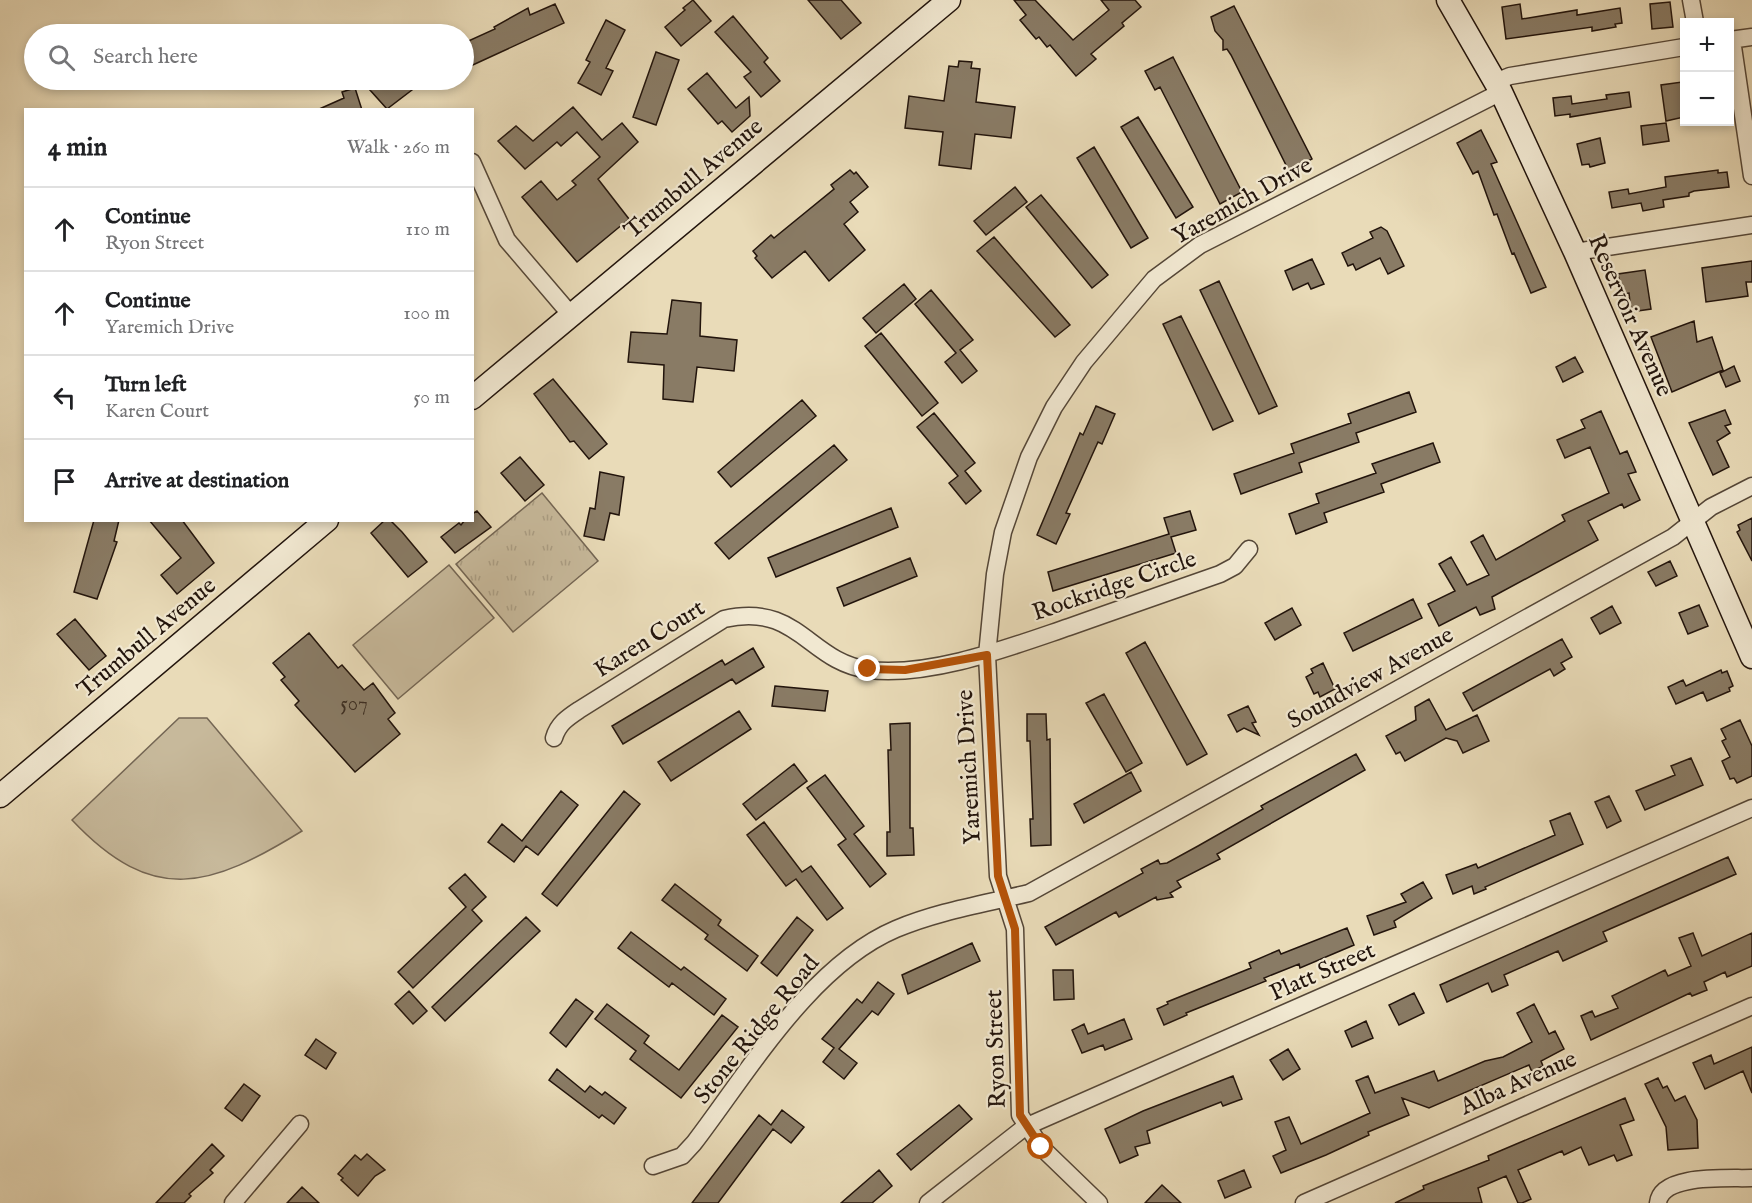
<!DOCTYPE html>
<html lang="en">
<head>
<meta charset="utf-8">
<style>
	:root { --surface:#fff; --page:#f2f2f2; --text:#202124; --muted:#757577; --line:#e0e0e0 }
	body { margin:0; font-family:"IM FELL English",serif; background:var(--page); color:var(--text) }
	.controls { position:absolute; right:18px; top:18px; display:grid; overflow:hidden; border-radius:0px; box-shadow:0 3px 9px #0003 }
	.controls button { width:54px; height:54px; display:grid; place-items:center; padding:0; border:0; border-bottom:2px solid var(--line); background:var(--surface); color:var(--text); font:30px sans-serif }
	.stop { position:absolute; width:18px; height:18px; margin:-14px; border:4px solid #b45309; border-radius:50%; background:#fff }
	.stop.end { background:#b45309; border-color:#fff; box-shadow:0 2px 6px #0008 }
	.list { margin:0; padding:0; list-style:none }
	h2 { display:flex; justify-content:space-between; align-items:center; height:78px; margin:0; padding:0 24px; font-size:26px }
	h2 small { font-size:20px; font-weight:400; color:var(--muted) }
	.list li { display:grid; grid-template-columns:39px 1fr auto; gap:18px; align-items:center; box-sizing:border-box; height:84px; padding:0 24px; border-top:2px solid var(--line) }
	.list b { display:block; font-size:22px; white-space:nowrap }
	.list p { margin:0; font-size:20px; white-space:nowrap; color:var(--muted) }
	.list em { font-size:20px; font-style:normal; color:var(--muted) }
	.icon { flex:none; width:33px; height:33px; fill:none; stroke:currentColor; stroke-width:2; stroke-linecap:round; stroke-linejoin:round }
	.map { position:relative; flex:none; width:1752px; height:1203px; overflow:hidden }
	.search { position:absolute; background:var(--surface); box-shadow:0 3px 9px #0003; left:24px; top:24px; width:450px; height:66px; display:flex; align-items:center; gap:15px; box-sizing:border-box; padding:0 21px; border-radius:33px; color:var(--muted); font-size:22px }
	.panel { position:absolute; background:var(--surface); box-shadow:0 3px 9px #0003; left:24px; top:108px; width:450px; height:414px; border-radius:0px }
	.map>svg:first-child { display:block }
	.green { fill:#c7b99b; stroke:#746654; stroke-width:1.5 }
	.park { fill:url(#park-tufts); stroke:#746654; stroke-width:1.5 }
	.building { fill:#897b65; stroke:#22140c; stroke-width:1.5 }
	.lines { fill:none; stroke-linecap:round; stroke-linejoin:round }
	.street-casing { stroke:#544637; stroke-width:19 }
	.secondary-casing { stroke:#22140c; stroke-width:25 }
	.street { stroke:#f1e8d1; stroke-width:16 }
	.secondary { stroke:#f1e8d1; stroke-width:22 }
	.route { stroke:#b45309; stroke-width:8 }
	.labels { text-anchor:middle; stroke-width:4.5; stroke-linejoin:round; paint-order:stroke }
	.number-label { font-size:21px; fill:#3c2e22 }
	.street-label { font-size:24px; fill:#22140c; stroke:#f1e8d1 }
</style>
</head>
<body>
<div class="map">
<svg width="1752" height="1203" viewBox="0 0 1752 1203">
	<defs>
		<pattern id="park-tufts" width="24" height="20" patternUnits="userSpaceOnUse" patternTransform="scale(1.5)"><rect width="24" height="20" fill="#c7b99b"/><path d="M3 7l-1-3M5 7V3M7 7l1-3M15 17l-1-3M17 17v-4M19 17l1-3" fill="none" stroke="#ab9e84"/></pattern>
	</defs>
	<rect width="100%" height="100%" fill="#e9dbb8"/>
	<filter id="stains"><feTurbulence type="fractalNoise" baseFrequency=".00333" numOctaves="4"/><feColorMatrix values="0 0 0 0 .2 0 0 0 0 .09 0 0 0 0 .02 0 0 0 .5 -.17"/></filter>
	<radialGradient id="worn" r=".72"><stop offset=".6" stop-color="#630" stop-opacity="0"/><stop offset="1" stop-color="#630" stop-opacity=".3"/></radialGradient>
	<path class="green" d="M449,565L494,618L398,699L353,645Z
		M179,718H207L302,831C211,887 154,907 72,820Z"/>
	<path class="park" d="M542,493L598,561L513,632L456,564Z"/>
	<path class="building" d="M693,0L711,21L681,46L665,27L685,10L683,8Z
		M808,0H841L861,23L841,39Z
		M1014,0H1035L1073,40L1109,10L1101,0H1135L1141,7L1122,23L1124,26L1091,54L1096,59L1076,76L1050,45L1047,47L1039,37L1036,39L1020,20L1026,15Z
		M1670,2L1673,27L1652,29L1650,4Z
		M555,4L564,23L464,69V43L495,29L494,27L528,8L530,15Z
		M1520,4L1522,19L1577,10V15L1620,8L1622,23L1615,24L1616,27L1592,31V27L1506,39L1502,7Z
		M1234,6L1312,159L1289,171L1231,55L1227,49L1223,50V40L1215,31L1211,17Z
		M733,16L768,58L764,62L780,81L761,97L744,77L751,72L715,32Z
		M606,20L625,30L606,68L613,71L601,95L578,83L590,62L586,60Z
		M656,52L679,60L656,125L633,117Z
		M1173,57L1242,192L1220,204L1160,87L1155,90L1145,71Z
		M959,61L972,62L971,68L980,69L976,102L1015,107L1011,138L975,134L971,169L939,165L943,132L905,128L909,96L944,101L949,66L958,67Z
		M707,73L736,108L749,97L750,116L732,132L722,121L718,124L688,89Z
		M383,80H425L387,109L370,90Z
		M1682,82L1684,117L1666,121L1661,85Z
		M355,88L362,110H317L344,98L342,92Z
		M1629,92L1631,107L1570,117V114L1555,116L1553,98L1571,96L1572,104L1607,99L1606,95Z
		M573,107L602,140L622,123L638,142L598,179L629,219L577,262L522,197L541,181L557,200L576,185L572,181L600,157L577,132L561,146L557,142L525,169L498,141L516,126L533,141Z
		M1138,117L1193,207L1176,218L1121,127Z
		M1666,123L1669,141L1643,145L1641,126Z
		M1481,130L1497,162L1491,164L1546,287L1531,293L1514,253L1512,254L1497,214L1494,215L1478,171L1473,174L1457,143Z
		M1600,138L1605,163L1590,167L1589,164L1582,165L1577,144Z
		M1094,147L1148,238L1131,248L1077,158Z
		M850,170L854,174L856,172L868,187L850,202L858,212L844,224L865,250L829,281L805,251L772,278L755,258L757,256L753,251L771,235L774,238L834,189L831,185Z
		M1718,170V173L1727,172L1729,187L1694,191L1689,193V196L1663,200L1664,207L1643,211L1641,203L1612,208L1609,192L1628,189L1629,194L1666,187L1665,177Z
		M1015,187L1027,202L986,235L974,221Z
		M1041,195L1108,275L1092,288L1026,207Z
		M1381,227L1387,231L1404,266L1388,274L1380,258L1356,270L1353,264L1348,266L1342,253L1373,238L1370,232Z
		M994,237L1070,325L1055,337L977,251Z
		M1312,259L1324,284L1311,289L1308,283L1293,290L1285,271Z
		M1752,261V282H1746L1748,296L1706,302L1702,268Z
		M1645,270L1651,309L1631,312L1629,293L1622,294L1618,274Z
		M1219,281L1277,406L1259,414L1200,290Z
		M904,284L916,299L876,333L863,318Z
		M931,290L973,340L960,350L977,371L962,383L945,362L956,353L915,304Z
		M672,300L701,303L700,336L737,340L734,371L697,367L693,402L663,399L664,365L628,362L631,332L667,334Z
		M1181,316L1233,421L1213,430L1163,324Z
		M1694,321L1697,342L1712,337L1723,370L1672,392L1651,337Z
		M881,333L938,403L922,416L865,346Z
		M1575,357L1583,372L1563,382L1556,367Z
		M1734,366L1740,381L1726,387L1720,373Z
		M553,379L607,444L589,459L574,441L570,442L534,394Z
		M1409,392L1416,412L1356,433L1359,442L1299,463L1302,472L1241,494L1234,474L1294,453L1291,444L1351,423L1348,414Z
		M802,400L816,416L731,487L718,472Z
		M1096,406L1115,414L1102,444L1098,442L1066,513L1070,514L1056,544L1037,535L1080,433L1083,435Z
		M1725,410L1731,424L1725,426L1730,433L1717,441L1729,467L1713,475L1689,423Z
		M1601,411L1620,454L1627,451L1636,472L1628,474L1640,500L1624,508L1622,504L1588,521L1598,540L1492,597L1495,609L1480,615L1476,607L1439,626L1428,604L1455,591L1439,564L1451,557L1467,585L1489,575L1471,542L1483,535L1496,560L1565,521L1562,515L1609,493L1590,447L1565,458L1557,440L1585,428L1581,420Z
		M934,413L975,463L965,471L981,491L966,504L949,483L958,476L917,427Z
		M1433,443L1440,462L1381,484L1384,492L1324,513L1327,522L1296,534L1289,514L1319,503L1316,494L1376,473L1372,464Z
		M834,445L847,460L729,559L715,543Z
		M520,457L544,485L525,501L501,473Z
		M600,472L624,477L619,515L610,513L604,540L584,536L590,508L595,509Z
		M891,508L898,527L776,577L768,558Z
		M477,511L491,527L455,553L441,537L459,523L461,525L465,520H472V514Z
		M1190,511L1196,530L1171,537L1176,553L1053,591L1048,572L1169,534L1164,518Z
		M1752,518V561L1737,532L1740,530L1738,525Z
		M94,520H119L114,541L117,542L97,599L74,592Z
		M149,520H182L214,563L177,594L161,575L181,558Z
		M385,520H390L402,532L427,562L408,577L371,533Z
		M910,558L917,576L844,606L837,588Z
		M1670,561L1677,576L1656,586L1648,572Z
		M1413,599L1422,618L1353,651L1344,633Z
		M1699,605L1708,626L1688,634L1679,613Z
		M1612,606L1621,623L1600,634L1591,618Z
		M1292,608L1301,625L1275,640L1265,623Z
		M75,619L106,656L89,670L57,634Z
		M309,633L338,668L342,665L364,690L373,683L395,713L388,719L400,734L355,772L295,705L299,701L281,680L285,677L273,663Z
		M1562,639L1572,657L1561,663L1565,669L1554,676L1550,669L1473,711L1463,693Z
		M1145,642L1207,754L1187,765L1126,653Z
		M753,648L764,667L736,684L732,679L623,744L612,726L722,660L725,665Z
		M1323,663L1335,689L1320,697L1318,692L1314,694L1306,677L1313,673L1311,669Z
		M1721,670L1722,673L1727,671L1733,686L1729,688L1730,691L1707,701L1703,692L1676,704L1668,687L1683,680L1686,686Z
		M775,686L828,691L825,711L772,706Z
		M1104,694L1142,763L1126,772L1086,703Z
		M1429,699L1446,730L1477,715L1489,741L1463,753L1457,741L1446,738L1405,761L1400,752L1396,754L1386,736L1416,720L1415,707Z
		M1248,706L1256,722L1252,723L1259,735L1244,728L1237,732L1228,715Z
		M739,711L751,729L671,781L658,762Z
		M1027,714H1046L1047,740L1050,739L1051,845L1031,846L1030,819H1033L1030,741H1027Z
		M1740,720L1752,746V776L1737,783L1734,778L1730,779L1722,761L1730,757L1722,741L1726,739L1721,729Z
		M910,723V828H913L914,855L887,856V832H890L888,750H891L890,724Z
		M1356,754L1365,770L1217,854L1220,859L1177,881L1181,887L1170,893L1173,897L1157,900L1156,897L1119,917L1116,912L1056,945L1045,927L1143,873L1141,869L1158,860L1160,864L1167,863L1198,846L1263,809L1261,806Z
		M1691,758L1703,785L1645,810L1636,791L1675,775L1671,766Z
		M794,764L807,781L756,820L743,804Z
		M1131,772L1141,791L1084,823L1074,804Z
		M825,775L864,826L854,834L886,874L870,887L838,845L846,839L807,788Z
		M561,791L578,805L538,855L526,846L514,862L488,842L502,824L522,841Z
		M624,791L640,804L557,906L542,894Z
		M1609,796L1621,821L1607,828L1595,802Z
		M1570,813L1583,844L1485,887L1486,889L1474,894L1472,886L1453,894L1446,875L1476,864L1478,868L1555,835L1550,821Z
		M764,822L802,872L811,866L843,908L827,920L796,879L786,886L747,835Z
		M1728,857L1736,874L1603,932L1607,941L1563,961L1558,951L1504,975L1508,985L1492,992L1488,983L1447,1002L1440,985Z
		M465,874L486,897L472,910L482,921L413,988L398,972L466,907L449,888Z
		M1423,882L1432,898L1394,921L1396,927L1374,935L1367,916L1406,902L1401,894Z
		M675,884L721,920L718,925L758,956L747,971L705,939L708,935L662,900Z
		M526,917L540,931L445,1021L432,1007Z
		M797,917L813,930L777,976L761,963Z
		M1347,928L1354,945L1300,968L1299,964L1264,978L1266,981L1186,1013L1187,1015L1164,1025L1157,1009L1168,1004L1167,1002L1251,968L1249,963L1279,950L1281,954Z
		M631,932L681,970L684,967L726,999L714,1015L672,983L669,987L618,948Z
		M1693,933L1702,956L1752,933V966L1727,977L1725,972L1704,982L1707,990L1692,996L1690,993L1591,1040L1581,1016L1592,1011L1595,1017L1618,1008L1612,996L1665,970L1668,976L1691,966L1679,938Z
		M972,943L980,961L908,994L902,975Z
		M1053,970H1073L1074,999L1054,1000Z
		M878,982L894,994L878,1015L872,1011L839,1049L857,1063L844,1079L823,1062L834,1048L822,1039L857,999L862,1003Z
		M409,991L427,1011L413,1024L395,1004Z
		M1414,993L1424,1013L1399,1025L1389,1005Z
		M576,999L593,1012L566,1047L550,1033Z
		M607,1004L649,1036L644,1043L679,1070L722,1015L738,1027L681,1098L630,1059L636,1051L595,1019Z
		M1534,1004L1549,1034L1555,1031L1564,1049L1541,1061L1543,1066L1532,1072L1529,1065L1429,1108L1402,1098L1409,1115L1368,1132L1369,1135L1326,1155L1281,1173L1273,1156L1286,1150L1275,1122L1289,1117L1301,1144L1370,1113L1356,1081L1368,1076L1375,1093L1434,1071L1438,1081L1485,1061L1503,1057L1532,1042L1517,1013Z
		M1124,1019L1132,1039L1105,1050L1103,1045L1082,1053L1072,1030L1084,1024L1088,1034Z
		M1366,1021L1373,1038L1352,1047L1345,1031Z
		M316,1039L336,1053L326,1069L305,1055Z
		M1752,1047V1093L1743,1071L1705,1089L1693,1063L1711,1055L1714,1064Z
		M1288,1049L1300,1069L1283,1080L1270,1060Z
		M557,1069L585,1092L590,1086L602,1095L605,1092L626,1108L614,1124L602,1115L599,1118L549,1080Z
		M1233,1076L1242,1099L1223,1106L1221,1102L1147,1131L1150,1143L1135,1147L1138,1155L1120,1163L1105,1129L1143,1111Z
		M1658,1078L1663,1088L1667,1086L1675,1101L1685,1096L1697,1120L1698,1148L1668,1150L1666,1127L1645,1084Z
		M244,1084L260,1096L242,1121L225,1108Z
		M1625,1098L1634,1120L1620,1125L1632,1155L1617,1161L1614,1155L1589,1165L1581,1147L1564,1155L1562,1151L1518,1170L1531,1199L1522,1203H1518L1506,1176L1478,1188L1482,1203H1395L1424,1189L1423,1186L1489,1160L1488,1156Z
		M959,1105L972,1119L911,1170L897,1154Z
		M782,1110L804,1127L791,1143L773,1129L718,1203H692L759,1115L771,1125Z
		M212,1144L224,1156L210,1170L213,1173L189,1194L191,1196L184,1203H156Z
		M367,1154L385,1170L375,1176L358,1196L341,1180L343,1178L338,1174L355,1155L361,1160Z
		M879,1170L892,1186L872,1203H841Z
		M1244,1170L1251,1187L1225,1198L1218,1181Z
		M1162,1185L1181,1203H1145Z
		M302,1187L319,1203H287Z"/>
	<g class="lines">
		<defs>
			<path id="street" d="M1691,0L1695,22
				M1730,40L1752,37
				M1732,40L1752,176
				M1495,82L1510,76L1684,47
				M472,162L507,240L571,315
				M1575,252L1752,225
				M554,738C558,724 567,718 579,710L724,619C799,602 808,662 869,670C932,677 1010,647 1069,627C1119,609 1169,592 1220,574L1235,566L1249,549
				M653,1166L682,1156L694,1143C749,1071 811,965 896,929C939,911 984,904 1029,893L1673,537L1711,507L1752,486
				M233,1203L300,1124
				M928,1203L1025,1127L1752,808
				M1099,1203L1041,1147L1020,1115L1015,929L998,876L987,655L995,574L1003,532L1029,457L1054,407L1084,362L1154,279L1200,245L1501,92
				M1304,1203L1752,1006
				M1658,1203C1661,1173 1729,1179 1752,1178"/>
			<path id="secondary" d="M1448,0L1501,92L1575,252L1752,657
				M472,398L949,0
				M0,796L327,520"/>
		</defs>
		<use href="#street" class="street-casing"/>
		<use href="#secondary" class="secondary-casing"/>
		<use href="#street" class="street"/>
		<use href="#secondary" class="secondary"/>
	</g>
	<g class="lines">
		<path class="route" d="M868,669L905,670L987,655L998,876L1015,929L1020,1115L1041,1147"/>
	</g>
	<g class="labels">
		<g class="number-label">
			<text x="354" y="710">507</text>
		</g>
		<g class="street-label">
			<text transform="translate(693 178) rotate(-40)" y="8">Trumbull Avenue</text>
			<text transform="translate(1242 200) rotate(-29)" y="8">Yaremich Drive</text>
			<text transform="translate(1631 315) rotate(66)" y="8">Reservoir Avenue</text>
			<text transform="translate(1114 585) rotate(-19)" y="8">Rockridge Circle</text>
			<text transform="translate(146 637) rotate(-40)" y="8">Trumbull Avenue</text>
			<text transform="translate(649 638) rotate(-32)" y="8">Karen Court</text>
			<text transform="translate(1370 677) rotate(-29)" y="8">Soundview Avenue</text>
			<text transform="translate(968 767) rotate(-93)" y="8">Yaremich Drive</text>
			<text transform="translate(1322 971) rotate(-24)" y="8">Platt Street</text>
			<text transform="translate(756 1029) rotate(-51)" y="8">Stone Ridge Road</text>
			<text transform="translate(995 1049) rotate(-92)" y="8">Ryon Street</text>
			<text transform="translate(1518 1082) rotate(-24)" y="8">Alba Avenue</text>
		</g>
	</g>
	<rect width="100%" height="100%" filter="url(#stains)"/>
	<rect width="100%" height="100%" fill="url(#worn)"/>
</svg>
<div class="controls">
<button>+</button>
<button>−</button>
</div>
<div class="stop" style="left:1041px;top:1147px"></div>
<div class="stop end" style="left:868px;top:669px"></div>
<div class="search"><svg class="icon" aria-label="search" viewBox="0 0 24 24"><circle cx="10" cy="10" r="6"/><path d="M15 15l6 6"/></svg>Search here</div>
<section class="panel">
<h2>4 min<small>Walk · 260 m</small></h2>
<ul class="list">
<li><svg class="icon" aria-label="ahead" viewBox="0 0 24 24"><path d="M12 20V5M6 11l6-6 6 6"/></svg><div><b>Continue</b><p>Ryon Street</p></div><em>110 m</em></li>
<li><svg class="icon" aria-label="ahead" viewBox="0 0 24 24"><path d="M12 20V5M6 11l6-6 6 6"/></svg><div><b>Continue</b><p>Yaremich Drive</p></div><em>100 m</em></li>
<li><svg class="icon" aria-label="left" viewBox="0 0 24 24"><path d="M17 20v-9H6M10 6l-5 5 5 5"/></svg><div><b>Turn left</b><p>Karen Court</p></div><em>50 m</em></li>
<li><svg class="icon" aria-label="arrive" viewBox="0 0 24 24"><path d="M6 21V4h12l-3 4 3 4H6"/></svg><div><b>Arrive at destination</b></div></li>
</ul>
</section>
</div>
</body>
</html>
